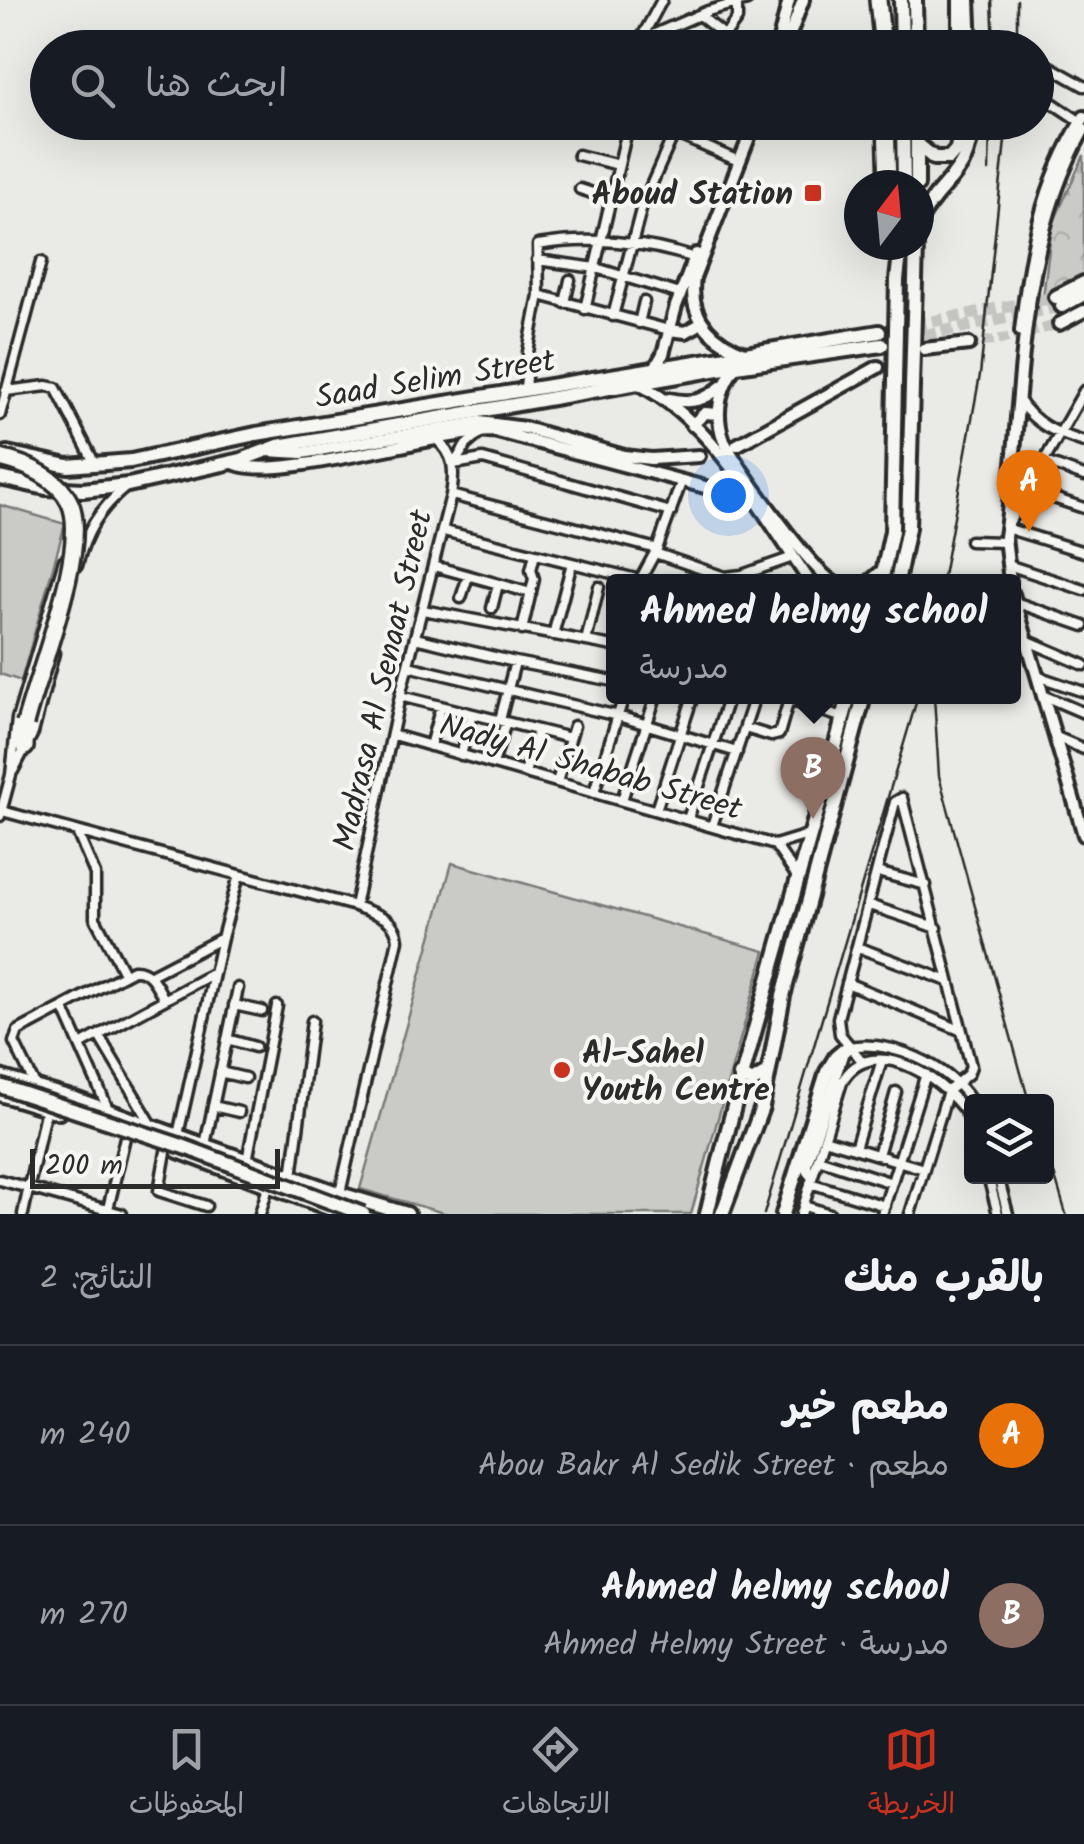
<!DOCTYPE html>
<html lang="ar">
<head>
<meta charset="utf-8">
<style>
	:root { --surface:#171b24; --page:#242831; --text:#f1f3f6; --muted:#9ea1a6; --line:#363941; --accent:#c8321e }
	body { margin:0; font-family:Kalam,"Playpen Sans Arabic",sans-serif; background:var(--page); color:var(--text); direction:rtl }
	.controls { position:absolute; right:30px; bottom:30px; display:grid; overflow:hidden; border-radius:10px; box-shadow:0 10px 40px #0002 }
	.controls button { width:90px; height:90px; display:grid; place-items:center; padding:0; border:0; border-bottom:2px solid var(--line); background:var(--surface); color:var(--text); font:50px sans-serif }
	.compass { position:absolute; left:844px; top:170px; width:90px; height:90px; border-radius:50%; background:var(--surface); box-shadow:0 10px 40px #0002; rotate:16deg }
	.scale { position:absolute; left:30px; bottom:25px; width:250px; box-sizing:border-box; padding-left:10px; border:5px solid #2b2b2b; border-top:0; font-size:28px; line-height:35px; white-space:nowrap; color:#2b2b2b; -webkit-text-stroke:8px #f6f6f2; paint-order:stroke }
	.you { position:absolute; left:728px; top:495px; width:35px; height:35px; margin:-25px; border:8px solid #fff; border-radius:50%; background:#1a73e8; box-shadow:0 0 0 15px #1a73e833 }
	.badge { display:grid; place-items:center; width:65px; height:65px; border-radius:50%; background:var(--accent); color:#fff; font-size:32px; font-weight:700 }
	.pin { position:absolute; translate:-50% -82px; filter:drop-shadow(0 2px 5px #0008) }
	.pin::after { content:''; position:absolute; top:52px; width:35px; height:30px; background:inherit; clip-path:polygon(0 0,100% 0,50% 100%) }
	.popup { position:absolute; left:606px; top:574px; width:415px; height:130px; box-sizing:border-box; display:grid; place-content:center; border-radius:10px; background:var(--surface); filter:drop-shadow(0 2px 8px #0005); font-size:32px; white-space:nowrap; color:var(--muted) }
	.popup b { font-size:38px; color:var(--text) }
	.popup::after { content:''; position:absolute; left:50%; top:100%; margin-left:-20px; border:20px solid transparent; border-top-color:var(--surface) }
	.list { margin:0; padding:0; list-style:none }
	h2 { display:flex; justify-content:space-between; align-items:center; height:130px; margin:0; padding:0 40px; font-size:42px }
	h2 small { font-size:32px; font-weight:400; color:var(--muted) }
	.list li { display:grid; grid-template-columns:65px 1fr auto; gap:30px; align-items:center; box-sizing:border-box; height:180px; padding:0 40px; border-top:2px solid var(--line) }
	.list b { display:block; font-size:38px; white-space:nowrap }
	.list p { margin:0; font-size:32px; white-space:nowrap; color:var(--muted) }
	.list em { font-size:32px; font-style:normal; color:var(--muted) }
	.icon { flex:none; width:55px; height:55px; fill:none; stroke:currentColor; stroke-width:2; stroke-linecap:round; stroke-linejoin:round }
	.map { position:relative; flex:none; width:1084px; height:1214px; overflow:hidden; direction:ltr }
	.search { position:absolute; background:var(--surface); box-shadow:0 10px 40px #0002; left:30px; right:30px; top:30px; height:110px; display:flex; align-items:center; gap:25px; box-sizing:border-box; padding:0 35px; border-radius:55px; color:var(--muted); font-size:38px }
	.sheet { height:490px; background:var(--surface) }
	nav { display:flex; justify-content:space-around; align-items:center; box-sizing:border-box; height:140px; border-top:2px solid var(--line); background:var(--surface); font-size:28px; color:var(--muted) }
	nav a { display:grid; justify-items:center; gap:5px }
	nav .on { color:var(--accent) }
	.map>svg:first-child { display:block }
	.forest { fill:url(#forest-crowns); stroke:#7a7a79; stroke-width:2.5 }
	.pitch { fill:#cacac7; stroke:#7a7a79; stroke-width:2.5 }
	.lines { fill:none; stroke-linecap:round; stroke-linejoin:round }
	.tertiary-tunnel { stroke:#c4c4c1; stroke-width:10; stroke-dasharray:10 5; stroke-linecap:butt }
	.primary-tunnel { stroke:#c4c4c1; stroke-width:12; stroke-dasharray:12 6; stroke-linecap:butt }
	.minor-casing { stroke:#2b2b2b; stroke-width:15 }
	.tertiary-casing { stroke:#2b2b2b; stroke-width:18 }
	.primary-casing { stroke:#2b2b2b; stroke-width:20 }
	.motorway-casing { stroke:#2b2b2b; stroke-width:22 }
	.minor { stroke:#f6f6f2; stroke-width:8 }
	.tertiary { stroke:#f6f6f2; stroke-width:10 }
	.primary { stroke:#f6f6f2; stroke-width:12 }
	.motorway { stroke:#f6f6f2; stroke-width:15 }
	.rail { stroke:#2b2b2b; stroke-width:2.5 }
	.primary-bridge-casing { stroke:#2b2b2b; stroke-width:20; stroke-linecap:butt }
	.motorway-bridge-casing { stroke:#2b2b2b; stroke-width:22; stroke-linecap:butt }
	.primary-bridge { stroke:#f6f6f2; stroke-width:12 }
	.motorway-bridge { stroke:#f6f6f2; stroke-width:15 }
	.poi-dot { fill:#c8321e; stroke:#f6f6f2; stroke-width:4 }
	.labels { text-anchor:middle; stroke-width:8; stroke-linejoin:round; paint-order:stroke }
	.poi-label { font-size:32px; font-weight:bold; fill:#2b2b2b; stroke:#f6f6f2; text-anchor:end }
	.street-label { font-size:32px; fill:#2b2b2b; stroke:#f6f6f2 }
</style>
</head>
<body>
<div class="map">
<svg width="1084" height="1214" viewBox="0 0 1084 1214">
	<defs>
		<pattern id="forest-crowns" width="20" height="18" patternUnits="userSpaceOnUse" patternTransform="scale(2.5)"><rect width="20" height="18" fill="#cacac7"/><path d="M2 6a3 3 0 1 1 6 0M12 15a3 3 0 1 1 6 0" fill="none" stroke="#aeaeab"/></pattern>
	</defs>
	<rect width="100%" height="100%" fill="#eaeae6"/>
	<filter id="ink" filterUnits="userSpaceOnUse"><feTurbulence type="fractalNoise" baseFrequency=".01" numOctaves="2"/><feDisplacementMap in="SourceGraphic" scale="20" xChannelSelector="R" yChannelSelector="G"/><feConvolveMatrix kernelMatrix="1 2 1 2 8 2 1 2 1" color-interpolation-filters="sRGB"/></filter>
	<g filter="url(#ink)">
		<path class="forest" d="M1084,155V276L1043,297L1052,226Z"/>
		<path class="pitch" d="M0,505L65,524L21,681L0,674Z
			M452,863L765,951L691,1214H447L360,1189Z"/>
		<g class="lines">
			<path class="tertiary-tunnel" d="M969,344L1015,337L1059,324"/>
			<path class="primary-tunnel" d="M879,332L1056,297
				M889,343L1062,306"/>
			<defs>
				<path id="minor" d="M699,15L723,34
					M665,31L688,48
					M641,40L708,11L747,0
					M636,48L662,0
					M716,48L737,19V2
					M1036,59L1084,86
					M1036,92L1081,122
					M649,122L734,159
					M578,155L619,165
					M580,189L611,199
					M537,260L596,268L680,294
					M539,295L669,330
					M565,303L570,280
					M585,309L629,122
					M613,316L642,206L679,122
					M639,323L644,302
					M525,389L528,352L539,295L538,245C590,236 646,242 695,258
					M6,391L47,386L56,388L95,464
					M1084,391L1006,528L1084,552
					M1019,400C1035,425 1056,433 1084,442
					M0,415L41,262
					M1045,462L1084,476
					M454,464L483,459L671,512
					M454,464L466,445L480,433
					M1029,490L1084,508
					M451,495L657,549
					M444,531L640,580
					M970,541L1004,542
					M655,553L725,577L742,575L793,557
					M1008,565L1084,590
					M77,566C85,533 99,509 126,487
					M434,566L531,593
					M639,582L657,549L682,480
					M461,598L468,576
					M1015,602L1084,626
					M492,608L498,584
					M423,610L613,646
					M522,630L534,579L531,570L535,554
					M553,635L572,563
					M415,638L515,662L613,681
					M1026,640L1084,665
					M586,641L599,587
					M408,666L618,716L737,752
					M1037,676L1084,692
					M1042,695L1084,713
					M400,696L570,738
					M778,696L843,718
					M500,720L515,662
					M745,728L771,736L779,734L790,696
					M393,735L775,845L811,834
					M1056,737L1084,749
					M430,746L441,706
					M461,755L472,714
					M493,764L506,722
					M13,771L33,733L54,653
					M525,773L538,730
					M557,782L574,726
					M594,792L624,696
					M622,800L656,696
					M656,810L693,696
					M2,811L355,906C375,914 396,917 398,940L340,1193
					M0,816L11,775L17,719L64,560
					M688,819L729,696
					M712,826L755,696
					M77,832L95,874V918L124,973
					M775,845L798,878
					M877,872L926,885
					M869,905L937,928
					M355,906L400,696L451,495C455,471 455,455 436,439
					M857,947L948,981
					M151,975L222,938
					M847,983L960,1030
					M234,1005L262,1011
					M63,1007L109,1111
					M99,1036L152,1125
					M227,1039L255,1047
					M82,1044L214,973
					M848,1047C891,1039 948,1065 972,1102
					M862,1061L840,1034L838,1018L895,802L902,798L971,1066L968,1074L948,1091L910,1214
					M220,1072L245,1078
					M36,1087L14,1042L18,1031L133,970C151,969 156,985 164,999
					M213,1106L239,1112
					M178,1135L222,938L239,875
					M824,1139L924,1169
					M205,1145L238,988
					M167,1146L159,1191L206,1206
					M855,1148L882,1060
					M878,1155L896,1092
					M818,1159L892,1183
					M247,1161L277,1006
					M988,1176L998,1214
					M998,1176L1008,1214
					M292,1177L312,1021
					M812,1178L807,1172V1164L843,1055
					M0,1180L122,1214
					M810,1183L885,1206
					M804,1206L830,1214
					M108,1209L126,1133
					M23,1214L46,1108
					M260,1214L268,1187
					M801,1214L842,1082C872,1028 953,1083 972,1123
					M882,1214L926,1074"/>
				<path id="tertiary" d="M777,48L789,0
					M785,48L803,0
					M1059,324L1084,311
					M669,330L686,332L702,323
					M1021,331C1030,254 1041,184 1084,117
					M924,349L969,344
					M747,354C712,341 688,318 694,278L755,122
					M736,366C719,389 714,414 724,441C739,469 809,567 833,582
					M653,371L663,354L676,306L696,254
					M639,384C713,422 764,515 810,582
					M669,399C692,404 704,401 722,386
					M692,425L705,413L718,414
					M737,445L878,367
					M266,451L302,453L480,422L525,428L624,456L651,459L699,456
					M232,462C267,485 440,431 494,431L754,500
					M869,582L884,569
					M1010,582L1005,537C1024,403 1015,250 1084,129
					M1013,594L1084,835"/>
				<path id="primary" d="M901,0L902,48
					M915,0L916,48
					M960,0V48
					M968,0L970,48
					M903,122L904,185
					M917,122V185
					M917,144L934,158H949L957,149L961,122
					M919,221C941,178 971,177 971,122
					M1056,297L1084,283
					M1062,306L1084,294
					M7,453L68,466L131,461L256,434L879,332
					M0,478L46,488L83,490L128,485L241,460L278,446L736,366L882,345
					M881,582L892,531L897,280L901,245
					M897,582L908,528L916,245
					M740,1075L752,1082L768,1072
					M0,1077L75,1099L340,1194L407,1214
					M0,1094L59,1112
					M178,1151L344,1214
					M707,1214C748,1040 803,869 849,696
					M722,1214L762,1107L783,996L864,696
					M783,1214L827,1072L836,1057L848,1047"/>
				<path id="motorway" d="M878,0L883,48
					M886,122L888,185
					M25,747V724"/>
			</defs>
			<use href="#minor" class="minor-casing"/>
			<use href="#tertiary" class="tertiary-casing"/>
			<use href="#primary" class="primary-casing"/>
			<use href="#motorway" class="motorway-casing"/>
			<use href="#minor" class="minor"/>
			<use href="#tertiary" class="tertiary"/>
			<use href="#primary" class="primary"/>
			<use href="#motorway" class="motorway"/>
			<path class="rail" d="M992,0L994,48
				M1017,48V0
				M989,171L990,122
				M942,582L980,375L1007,122
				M934,696L939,776L1029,1102
				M1046,1146L1066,1214
				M764,1214L918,696"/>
			<defs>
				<path id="primary-bridge" d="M0,1086L182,1146L363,1214"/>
				<path id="motorway-bridge" d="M0,458C26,464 58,477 70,503C90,546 37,675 25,724"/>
			</defs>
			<use href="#primary-bridge" class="primary-bridge-casing"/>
			<use href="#motorway-bridge" class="motorway-bridge-casing"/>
			<use href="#primary-bridge" class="primary-bridge"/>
			<use href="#motorway-bridge" class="motorway-bridge"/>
		</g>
	</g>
	<g class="poi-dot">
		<rect x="803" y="183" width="20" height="20" rx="5"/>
		<circle cx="562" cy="1070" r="10"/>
	</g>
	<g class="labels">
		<g class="poi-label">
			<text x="793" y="204">Aboud Station</text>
			<text x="582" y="1063" text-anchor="start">Al-Sahel<tspan x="582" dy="37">Youth Centre</tspan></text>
		</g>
		<g class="street-label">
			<text transform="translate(435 378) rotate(-9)" y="11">Saad Selim Street</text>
			<text transform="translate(382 680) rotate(-77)" y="11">Madrasa Al Senaat Street</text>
			<text transform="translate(591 766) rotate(16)" y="11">Nady Al Shabab Street</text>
		</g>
	</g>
</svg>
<div class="controls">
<button><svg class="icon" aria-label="layers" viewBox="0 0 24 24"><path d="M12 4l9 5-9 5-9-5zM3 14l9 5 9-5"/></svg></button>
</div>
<svg class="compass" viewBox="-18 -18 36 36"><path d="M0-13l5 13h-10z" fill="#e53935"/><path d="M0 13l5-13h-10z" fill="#9ea1a6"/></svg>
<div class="scale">200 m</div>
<div class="you"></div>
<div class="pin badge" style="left:1029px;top:532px;background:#e8710a">A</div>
<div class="pin badge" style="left:813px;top:819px;background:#8d6e63">B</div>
<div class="popup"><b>Ahmed helmy school</b>مدرسة</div>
<div class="search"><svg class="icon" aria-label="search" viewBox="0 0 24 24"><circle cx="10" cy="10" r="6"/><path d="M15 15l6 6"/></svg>ابحث هنا</div>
</div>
<section class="sheet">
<h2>بالقرب منك<small>النتائج: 2</small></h2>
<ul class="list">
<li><span class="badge" style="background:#e8710a">A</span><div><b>مطعم خير</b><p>مطعم · Abou Bakr Al Sedik Street</p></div><em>240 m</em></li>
<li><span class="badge" style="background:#8d6e63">B</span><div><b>Ahmed helmy school</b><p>مدرسة · Ahmed Helmy Street</p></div><em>270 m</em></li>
</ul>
</section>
<nav>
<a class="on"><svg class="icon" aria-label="map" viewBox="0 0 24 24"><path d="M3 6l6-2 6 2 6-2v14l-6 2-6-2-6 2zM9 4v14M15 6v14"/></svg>الخريطة</a>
<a><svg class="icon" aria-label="directions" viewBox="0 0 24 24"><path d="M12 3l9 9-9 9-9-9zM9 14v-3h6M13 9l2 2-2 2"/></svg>الاتجاهات</a>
<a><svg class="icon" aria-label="saved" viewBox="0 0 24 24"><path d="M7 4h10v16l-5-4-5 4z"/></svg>المحفوظات</a>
</nav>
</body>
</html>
